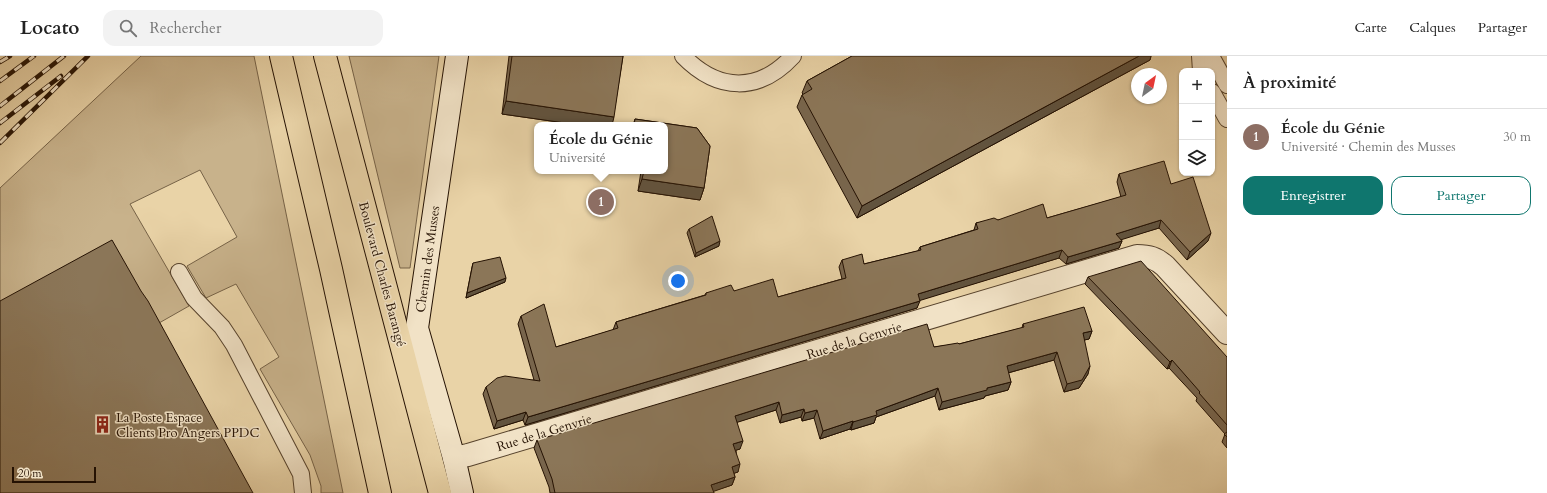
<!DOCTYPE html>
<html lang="fr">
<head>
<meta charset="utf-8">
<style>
	:root { --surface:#fff; --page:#f2f2f2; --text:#222; --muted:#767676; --line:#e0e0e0; --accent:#0f766e }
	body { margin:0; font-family:Cardo,serif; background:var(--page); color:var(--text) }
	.controls { position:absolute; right:12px; top:12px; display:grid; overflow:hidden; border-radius:8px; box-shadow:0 1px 3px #0004 }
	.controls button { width:36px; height:36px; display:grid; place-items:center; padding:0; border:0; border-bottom:1px solid var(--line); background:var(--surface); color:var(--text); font:20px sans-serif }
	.compass { position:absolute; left:1131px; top:12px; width:36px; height:36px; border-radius:50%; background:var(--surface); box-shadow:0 1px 3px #0004; rotate:33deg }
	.scale { position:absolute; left:12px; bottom:10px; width:84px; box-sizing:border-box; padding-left:4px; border:2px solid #251203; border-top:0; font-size:11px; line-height:14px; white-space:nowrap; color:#251203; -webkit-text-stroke:3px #f1e2c6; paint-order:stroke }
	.you { position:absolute; left:678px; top:225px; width:14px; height:14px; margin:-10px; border:3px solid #fff; border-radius:50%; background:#1a73e8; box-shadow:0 0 0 6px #1a73e833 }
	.badge { display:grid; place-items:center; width:26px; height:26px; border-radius:50%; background:var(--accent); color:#fff; font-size:13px; font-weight:700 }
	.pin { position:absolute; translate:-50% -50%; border:2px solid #fff; box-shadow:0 1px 4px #0006 }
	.popup { position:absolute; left:534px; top:66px; width:134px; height:52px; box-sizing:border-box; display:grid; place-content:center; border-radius:8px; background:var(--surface); filter:drop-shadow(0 1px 3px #0005); font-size:13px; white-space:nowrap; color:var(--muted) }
	.popup b { font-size:15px; color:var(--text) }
	.popup::after { content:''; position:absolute; left:50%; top:100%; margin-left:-8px; border:8px solid transparent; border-top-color:var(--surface) }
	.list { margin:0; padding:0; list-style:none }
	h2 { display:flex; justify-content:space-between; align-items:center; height:52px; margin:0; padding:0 16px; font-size:17px }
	h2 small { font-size:13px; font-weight:400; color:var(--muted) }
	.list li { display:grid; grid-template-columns:26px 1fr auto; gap:12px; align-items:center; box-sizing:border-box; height:56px; padding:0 16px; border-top:1px solid var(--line) }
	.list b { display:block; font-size:15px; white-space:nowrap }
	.list p { margin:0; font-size:13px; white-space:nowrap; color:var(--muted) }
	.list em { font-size:13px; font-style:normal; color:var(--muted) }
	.actions { display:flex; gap:8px; padding:12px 16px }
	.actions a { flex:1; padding:9px 0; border:1px solid var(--accent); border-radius:12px; text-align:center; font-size:14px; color:var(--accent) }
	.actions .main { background:var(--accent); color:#fff }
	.icon { flex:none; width:22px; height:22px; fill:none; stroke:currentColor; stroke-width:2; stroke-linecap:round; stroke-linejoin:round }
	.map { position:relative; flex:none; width:1227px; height:437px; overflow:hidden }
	header { display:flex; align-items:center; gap:24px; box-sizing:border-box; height:56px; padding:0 20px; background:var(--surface); border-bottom:1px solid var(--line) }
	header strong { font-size:19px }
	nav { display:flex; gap:22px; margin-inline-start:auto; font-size:14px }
	.search { width:280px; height:36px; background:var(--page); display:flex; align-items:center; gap:10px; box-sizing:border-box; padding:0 14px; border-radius:12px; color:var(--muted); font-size:15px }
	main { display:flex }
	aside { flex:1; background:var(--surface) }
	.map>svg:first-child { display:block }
	.green { fill:#c8b28b; stroke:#766247 }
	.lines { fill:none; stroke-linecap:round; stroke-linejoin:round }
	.lane-casing { stroke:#56422c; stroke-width:18 }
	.street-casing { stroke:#56422c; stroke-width:24 }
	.secondary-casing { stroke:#251203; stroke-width:24 }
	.highway-casing { stroke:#251203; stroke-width:24 }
	.lane { stroke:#f1e2c6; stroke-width:16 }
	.street { stroke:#f1e2c6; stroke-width:22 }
	.secondary { stroke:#f1e2c6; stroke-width:22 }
	.highway { stroke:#e9d3a7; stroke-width:22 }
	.rail-casing { stroke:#251203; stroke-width:4.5 }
	.rail { stroke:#f1e2c6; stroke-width:3; stroke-dasharray:9; stroke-linecap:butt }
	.wall { fill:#78654c; stroke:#251203 }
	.shaded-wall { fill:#61533e; stroke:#251203 }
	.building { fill:#8b7658; stroke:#251203 }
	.labels { text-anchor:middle; stroke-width:3; stroke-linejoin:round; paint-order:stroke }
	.street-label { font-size:13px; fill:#251203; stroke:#f1e2c6 }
	.poi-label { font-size:13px; fill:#251203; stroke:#f1e2c6; text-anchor:start }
</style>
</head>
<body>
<header>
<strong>Locato</strong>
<div class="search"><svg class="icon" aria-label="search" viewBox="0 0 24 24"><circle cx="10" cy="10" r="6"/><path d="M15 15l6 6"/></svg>Rechercher</div>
<nav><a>Carte</a><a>Calques</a><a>Partager</a></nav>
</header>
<main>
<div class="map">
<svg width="1227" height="437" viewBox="0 0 1227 437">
	<rect width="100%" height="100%" fill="#e9d3a7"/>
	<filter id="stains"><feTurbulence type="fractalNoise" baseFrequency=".005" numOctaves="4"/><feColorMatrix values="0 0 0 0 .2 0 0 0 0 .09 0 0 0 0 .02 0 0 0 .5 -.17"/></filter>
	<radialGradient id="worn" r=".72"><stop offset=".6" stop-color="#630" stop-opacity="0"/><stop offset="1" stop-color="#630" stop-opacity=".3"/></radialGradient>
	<path class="green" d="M141,0H254L343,437H321V430L310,399L260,313L279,301L236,228L206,242L187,210L237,181L200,114L130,148L189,250L152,271L0,254V132Z
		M349,0H439L410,212H400Z"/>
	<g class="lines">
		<defs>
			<path id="lane" d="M683,0C718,36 759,37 793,0
				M1200,0L1201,15
				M1211,0L1227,29
				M1212,36L1227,63
				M179,216L194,242L222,271L234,289L301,418L303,437"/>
			<path id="street" d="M454,402L468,399L1137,200C1149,200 1156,202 1165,210L1227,277"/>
			<path id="secondary" d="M457,0L417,272L454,402L462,437"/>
			<path id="highway" d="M281,0L331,213L380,437
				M325,0L440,437"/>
		</defs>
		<use href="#lane" class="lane-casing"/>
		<use href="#street" class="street-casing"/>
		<use href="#secondary" class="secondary-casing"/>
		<use href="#highway" class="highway-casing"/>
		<use href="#lane" class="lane"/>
		<use href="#street" class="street"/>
		<use href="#secondary" class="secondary"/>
		<use href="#highway" class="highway"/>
		<defs>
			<path id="rail" d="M0,6L10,0
				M0,25L34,0
				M0,50L64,0
				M0,67L61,20
				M0,87L88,0"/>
		</defs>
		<use href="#rail" class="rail-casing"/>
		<use href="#rail" class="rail"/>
	</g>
	<path class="wall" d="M509,0H623L612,69H579L502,58Z
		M852,0H1151L1150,4L857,162L797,51L802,39L803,38L802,37L807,25Z
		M635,63L697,72L710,90L704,132L700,144L638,135L641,115H665V69H633Z
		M1119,118L1171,128L1208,185L1187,204L1159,172L1121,183L1122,185L1119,192L1066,208L1059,202L919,244L917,252L525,369L523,364L494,373L483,338L486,331L534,324L518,268L521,260L556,291L613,274L616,266L705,239L706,237L734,235L778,241L842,223L839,211L842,204L864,208L918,195L920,191L974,174L976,167L998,164L1047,162L1121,141L1117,126Z
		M689,173L719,190L695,201L687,177Z
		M473,207L505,226L466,242L472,211Z
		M1088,221L1227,301V392L1222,386L1225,378L1196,345L1197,342L1169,312L1167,313L1085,228Z
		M1023,268L1092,275L1089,283L1084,284L1088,318L1079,332L1064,336L1054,304L1008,317L1011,326L1008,334L985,340L984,342L939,354L935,340L876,361L874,367L851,374L850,373L820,383L814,362L802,365L801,361L780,367L776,354L737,366L740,393L736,394L738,416L734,417L735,421L732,429L713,435L714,437H550L549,431L534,392L537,384L934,291L959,288L1022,272Z"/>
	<path class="shaded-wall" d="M1139,0H1151L1150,4L857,162L862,150Z
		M506,45L614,61L612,69H579L502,58Z
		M642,123L704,132L700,144L638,135Z
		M1161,164L1159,172L1114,186L1116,178Z
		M1211,177L1208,185L1187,204L1190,196Z
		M720,185L719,190L695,201L696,197Z
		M1122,185L1119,192L1066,208L1068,201Z
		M1062,194L1059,202L915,246L918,238Z
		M506,222L505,226L466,242L467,237Z
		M920,245L917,252L525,369L528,361Z
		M1092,275L1089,283L1080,285L1083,277Z
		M1057,296L1054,304L1004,318L1007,310Z
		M1172,304L1169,312L1167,313L1170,306Z
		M1090,310L1088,318L1079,332L1064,336L1067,328Z
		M1011,326L1008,334L985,340L984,342L939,354L942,346L987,332Z
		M938,332L935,340L876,361L874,367L851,374L853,366L876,355Z
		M779,346L776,354L732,368L735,360Z
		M804,353L801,361L780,367L782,359Z
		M817,354L814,362L802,365L805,357Z
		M526,356L523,364L494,373L497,365Z
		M853,365L850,373L820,383L823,375Z
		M743,385L740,393L730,396L733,388Z
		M740,408L738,416L729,419L732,411Z
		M735,421L732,429L709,437L711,429Z"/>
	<path class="building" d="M512,0H623L614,61L506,45Z
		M852,0H1139L862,150L802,39L812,33L807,25Z
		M635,63L697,72L710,90L704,132L642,123L644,115H665V69H634Z
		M1164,105L1171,128L1193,121L1211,177L1190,196L1161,164L1116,178L1122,185L1068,201L1062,194L918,238L920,245L528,361L526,356L497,365L486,331L497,322L505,320L540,325L521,260L544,248L556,291L618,272L616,266L706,239V237L731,229L734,235L773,223L778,241L846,222L842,204L862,198L864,208L921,194L920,191L978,173L976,167L994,162L998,164L1043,148L1047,162L1126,139L1119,118Z
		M712,160L720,185L696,197L689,173Z
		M112,184L141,235L148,245L253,437H0V245Z
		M500,201L506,222L467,237L473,207Z
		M1141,205L1227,301V369L1199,337L1200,336L1172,304L1170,306L1088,221Z
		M1084,251L1092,275L1083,277L1090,310L1082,324L1067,328L1057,296L1007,310L1011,326L987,332V334L942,346L938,332L876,355L877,359L853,366V365L823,375L817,354L805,357L804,353L782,359L779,346L735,360L743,385L733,388L740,408L732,411L735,421L711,429L714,437H555L552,423L537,384L927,268L934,291L958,287L959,288L1024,271L1023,268Z
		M1227,376V381L1224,378Z"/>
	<defs>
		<symbol id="building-bare" viewBox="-9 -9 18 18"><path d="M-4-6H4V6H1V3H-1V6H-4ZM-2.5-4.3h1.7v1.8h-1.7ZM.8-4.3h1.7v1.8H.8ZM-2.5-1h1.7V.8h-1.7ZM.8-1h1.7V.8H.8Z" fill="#8f2418" stroke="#f1e2c6" stroke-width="2.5" paint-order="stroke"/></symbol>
	</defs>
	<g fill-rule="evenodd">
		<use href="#building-bare" x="90" y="356" width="25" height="25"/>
	</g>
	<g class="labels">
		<g class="street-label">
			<text transform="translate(427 203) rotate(-82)" y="5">Chemin des Musses</text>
			<text transform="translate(383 218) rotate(75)" y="5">Boulevard Charles Barangé</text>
			<text transform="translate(854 284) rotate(-17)" y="5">Rue de la Genvrie</text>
			<text transform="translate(544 376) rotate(-17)" y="5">Rue de la Genvrie</text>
		</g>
		<g class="poi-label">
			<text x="116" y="366">La Poste Espace<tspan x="116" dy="15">Clients Pro Angers PPDC</tspan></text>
		</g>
	</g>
	<rect width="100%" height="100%" filter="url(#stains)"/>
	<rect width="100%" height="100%" fill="url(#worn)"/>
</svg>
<div class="controls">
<button>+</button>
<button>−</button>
<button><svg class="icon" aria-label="layers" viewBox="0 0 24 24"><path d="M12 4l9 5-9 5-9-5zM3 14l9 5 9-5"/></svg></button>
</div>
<svg class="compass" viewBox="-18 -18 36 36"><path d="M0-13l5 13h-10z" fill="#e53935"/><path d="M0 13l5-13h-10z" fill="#767676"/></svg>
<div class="scale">20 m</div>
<div class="you"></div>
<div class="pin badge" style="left:601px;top:146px;background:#8d6e63">1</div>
<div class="popup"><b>École du Génie</b>Université</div>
</div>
<aside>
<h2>À proximité<small></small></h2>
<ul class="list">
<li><span class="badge" style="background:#8d6e63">1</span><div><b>École du Génie</b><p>Université · Chemin des Musses</p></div><em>30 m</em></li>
</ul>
<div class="actions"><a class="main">Enregistrer</a><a>Partager</a></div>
</aside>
</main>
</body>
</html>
